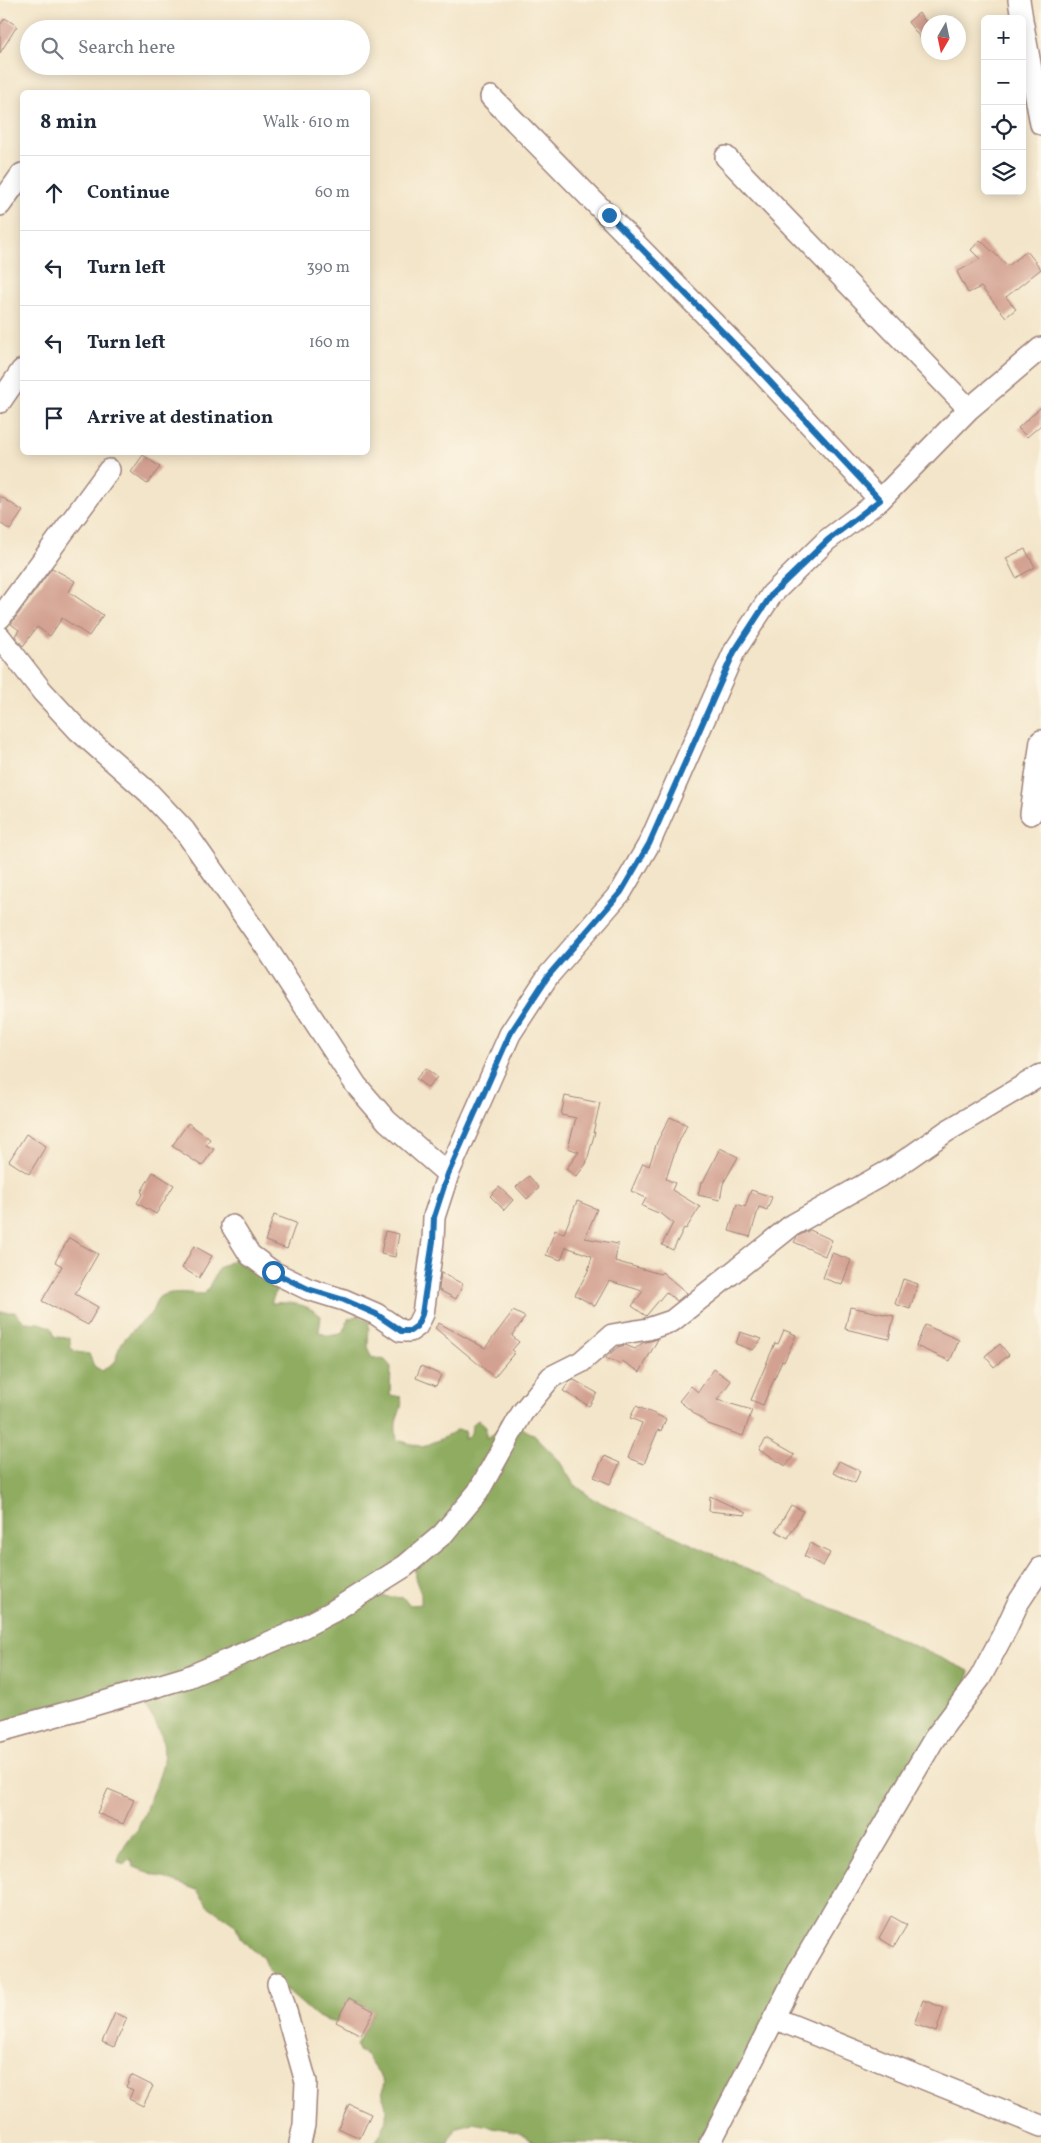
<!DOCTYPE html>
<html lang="en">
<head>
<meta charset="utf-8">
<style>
	:root { --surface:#fff; --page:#f6f6f7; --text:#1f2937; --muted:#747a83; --line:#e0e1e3 }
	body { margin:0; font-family:Vollkorn,serif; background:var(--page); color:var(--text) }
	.controls { position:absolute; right:15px; top:15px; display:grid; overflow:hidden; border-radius:8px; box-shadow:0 2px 12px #0003 }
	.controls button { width:45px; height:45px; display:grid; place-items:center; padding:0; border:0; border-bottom:1px solid var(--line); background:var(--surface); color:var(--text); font:25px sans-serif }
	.compass { position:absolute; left:921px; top:15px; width:45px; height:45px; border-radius:50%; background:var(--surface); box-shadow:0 2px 12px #0003; rotate:189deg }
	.stop { position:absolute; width:15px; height:15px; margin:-11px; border:4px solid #1f6fb2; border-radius:50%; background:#fff }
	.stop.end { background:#1f6fb2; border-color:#fff; box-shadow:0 1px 5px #0008 }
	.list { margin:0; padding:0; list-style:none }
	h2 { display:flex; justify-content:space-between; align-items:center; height:65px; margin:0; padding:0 20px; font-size:21px }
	h2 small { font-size:16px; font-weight:400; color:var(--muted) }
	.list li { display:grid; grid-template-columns:32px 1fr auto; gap:15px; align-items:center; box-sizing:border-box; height:75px; padding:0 20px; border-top:1px solid var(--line) }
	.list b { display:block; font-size:19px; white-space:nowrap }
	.list em { font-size:16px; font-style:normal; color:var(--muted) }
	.icon { flex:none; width:28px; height:28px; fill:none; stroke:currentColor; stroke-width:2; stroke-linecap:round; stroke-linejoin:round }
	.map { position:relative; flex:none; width:1041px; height:2143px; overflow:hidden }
	.search { position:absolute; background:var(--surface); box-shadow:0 2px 12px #0003; left:20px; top:20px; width:350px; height:55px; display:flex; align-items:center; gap:12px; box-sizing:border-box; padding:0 18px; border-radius:28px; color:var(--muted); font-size:19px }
	.panel { position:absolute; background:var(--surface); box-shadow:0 2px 12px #0003; left:20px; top:90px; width:350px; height:365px; border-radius:8px }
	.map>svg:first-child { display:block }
	.forest { fill:#8fac60; stroke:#6c6646; fill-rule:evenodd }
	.building { fill:#d3a191 }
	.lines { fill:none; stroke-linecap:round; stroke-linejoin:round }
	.minor-casing { stroke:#9e827a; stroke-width:24 }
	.minor { stroke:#fff; stroke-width:21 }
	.route { stroke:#1f6fb2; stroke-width:6 }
</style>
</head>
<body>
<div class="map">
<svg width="1041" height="2143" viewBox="0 0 1041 2143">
	<rect width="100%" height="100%" fill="#fcf5e5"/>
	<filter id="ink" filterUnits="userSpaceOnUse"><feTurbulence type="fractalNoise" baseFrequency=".02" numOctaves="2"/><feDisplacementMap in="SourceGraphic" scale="10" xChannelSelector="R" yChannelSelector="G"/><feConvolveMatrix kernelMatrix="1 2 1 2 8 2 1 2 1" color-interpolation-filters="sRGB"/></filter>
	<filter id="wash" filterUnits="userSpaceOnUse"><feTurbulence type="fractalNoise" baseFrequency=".0096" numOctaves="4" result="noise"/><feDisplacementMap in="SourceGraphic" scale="20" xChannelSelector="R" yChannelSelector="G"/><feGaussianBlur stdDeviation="1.12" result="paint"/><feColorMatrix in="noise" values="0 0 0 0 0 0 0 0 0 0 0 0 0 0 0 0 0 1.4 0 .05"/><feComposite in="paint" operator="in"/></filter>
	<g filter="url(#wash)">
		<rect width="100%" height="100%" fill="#f3e5c9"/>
		<path class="forest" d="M240,1256L273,1272L276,1291L271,1303C290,1302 306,1303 321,1316L319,1332L328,1336L341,1334L346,1327L348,1319L358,1315L369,1322L368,1346L371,1357L385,1360L391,1367L390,1395L401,1397C403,1407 400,1410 397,1418C395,1425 396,1432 397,1440L423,1447C435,1441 446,1438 456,1430L465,1431L464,1439L471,1434L472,1425L478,1420L486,1427V1439C495,1434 499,1430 502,1420L507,1419L534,1435L558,1459L573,1483L593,1499L969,1671L967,1682L710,2143H535L519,2132L473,2123L457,2127L448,2143H374C380,2137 387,2122 386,2113C386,2100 380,2096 384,2082L366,2055L358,2051L356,2045L374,2011L349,1998L336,2022L317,2017L278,1983L268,1970L262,1956L251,1949L240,1937L235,1925L208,1906L197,1890L134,1867L131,1859L125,1865L118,1863C119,1851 129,1837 138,1830C139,1821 144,1818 146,1809C149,1798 155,1788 159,1777C172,1738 156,1724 136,1692L0,1722V1312H15L25,1322L40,1323L51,1327L55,1337L70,1338V1347L76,1352L89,1354L94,1366L102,1371L116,1361C118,1337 137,1329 151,1313C156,1306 154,1299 163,1295C177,1290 191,1294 205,1294L219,1268ZM414,1560L415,1578L421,1594V1604L410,1605L404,1598L381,1596L370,1588Z"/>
		<g id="blocks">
			<path class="building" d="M919,13L928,25V48L908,22Z
				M5,18L17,26L0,53V25Z
				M980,240L1008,266L1027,251L1041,269L1006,297L1016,309L1006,317L981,287L968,293L957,272L980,259L971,250Z
				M1041,407V425L1027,437L1018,428Z
				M143,455L160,467L147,484L131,472Z
				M0,496L23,511L10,530L0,523Z
				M1025,549L1035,567L1016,578L1006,558Z
				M52,568L75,581L69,592L103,615L89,636L62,618L50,636L37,627L23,646L15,636L19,630L11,624Z
				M425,1068L437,1077L428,1088L416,1079Z
				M565,1096L600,1103L593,1133L595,1132L586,1164L576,1177L566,1169L579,1152L568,1148L576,1118L561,1115Z
				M670,1117L687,1125L676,1148L666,1179L675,1183L672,1190L700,1207L686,1229L684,1228L673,1250L662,1245L673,1223L663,1215L642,1206L646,1198L631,1191L643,1163L649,1166L657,1142Z
				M188,1123L210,1139L206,1145L214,1149L202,1166L172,1146Z
				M26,1134L46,1146L29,1174L9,1161Z
				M720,1148L738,1157L723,1184L720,1200L698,1195L701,1182H703Z
				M153,1172L174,1185L156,1214L137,1203L143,1193L141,1192Z
				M529,1176L539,1188L527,1199L516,1187Z
				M499,1187L513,1200L504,1210L490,1196Z
				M751,1190L772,1197L767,1210L759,1207L750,1237L729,1231L737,1204L745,1207Z
				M577,1201L597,1209L585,1238L618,1244L615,1261L660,1274L662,1272L687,1293L677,1301L666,1292L646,1316L632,1306L643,1291L609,1281L595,1306L575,1295L588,1271L592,1256L566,1247L561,1260L546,1255L555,1230L564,1233Z
				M274,1215L296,1223L287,1249L265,1241Z
				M810,1230L832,1240L825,1256L794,1242L798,1236Z
				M385,1231L399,1234L395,1257L381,1254Z
				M69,1238L98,1254L75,1294L98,1307L88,1325L42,1301L62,1266L55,1262Z
				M194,1246L212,1256L199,1278L182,1268Z
				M832,1253L851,1260L842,1285L823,1278Z
				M441,1273L463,1284L456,1299L439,1290Z
				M903,1279L918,1284L910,1309L895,1304Z
				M850,1307L894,1316L889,1339L845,1329Z
				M513,1311L525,1317L512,1336L519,1342L512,1350L515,1352L494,1377L435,1328L439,1323L485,1348Z
				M925,1325L959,1340L950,1361L916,1346Z
				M784,1330L796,1335L784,1362L782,1361L763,1405L751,1400L775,1343L778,1344Z
				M740,1332L762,1339L753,1350L736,1344Z
				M658,1339L640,1372L622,1361L621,1364L605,1358L618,1347L625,1345L635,1349L642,1343Z
				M1000,1344L1009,1355L994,1367L985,1356Z
				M421,1366L441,1375L436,1386L416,1378Z
				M714,1369L731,1381L717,1400L752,1410L743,1436L708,1424L679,1401L691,1386L698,1392Z
				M574,1380L597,1393L589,1406L563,1391L569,1382Z
				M636,1406L666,1419L661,1431L658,1430L644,1464L628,1458L642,1423L630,1418Z
				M766,1439L794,1455L786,1466L759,1450Z
				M604,1456L620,1463L610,1484L594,1477Z
				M839,1461L860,1471L855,1483L833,1473Z
				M710,1496L746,1513L745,1515L709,1511Z
				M791,1505L803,1511L788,1538L776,1531Z
				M810,1543L830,1553L823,1566L804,1556Z
				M108,1789L134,1800L123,1824L97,1813Z
				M891,1916L907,1925L894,1947L879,1938Z
				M349,1998L374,2011L361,2035L336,2022Z
				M923,2000L944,2008L936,2032L914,2024Z
				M115,2013L127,2018L114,2047L102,2042Z
				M131,2075L153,2086L143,2106L129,2099L133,2090L126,2087Z
				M349,2104L371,2114L360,2138L338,2128Z"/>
		</g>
	</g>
	<g filter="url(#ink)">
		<use href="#blocks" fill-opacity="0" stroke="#9e827a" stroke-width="1"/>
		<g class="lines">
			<defs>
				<path id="minor" d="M1019,0L1022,19
					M1022,20L1041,124
					M491,97L748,358L880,500
					M726,157L969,409
					M0,205L22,174
					M0,402L22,370
					M0,618L109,470
					M0,637L42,691L79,731L149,793L184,830L266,947L356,1085L387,1121L448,1174
					M1031,814L1041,741
					M232,1226L250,1255L273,1272L308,1289L344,1300L376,1314L401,1331H410L417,1326L423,1314L433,1241L434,1217L448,1174L510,1034L548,976L621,892L649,844L734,652L772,594L827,540L880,500L969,409L1041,348
					M0,1731L87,1707L188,1677L294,1632L332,1612L405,1566L443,1534L478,1492L522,1413L551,1377L581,1362L612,1335L648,1329L672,1321L791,1226L894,1168L947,1131L1041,1075
					M278,1983L306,2082L304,2125L300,2143
					M774,2018L1041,2126
					M710,2143L800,1968L934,1739L980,1678L1006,1629L1018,1603L1041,1568"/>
			</defs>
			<use href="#minor" class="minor-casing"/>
			<use href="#minor" class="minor"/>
		</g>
	</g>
	<g class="lines" filter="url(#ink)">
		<path class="route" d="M273,1272L308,1289L344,1300L376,1314L401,1331H410L417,1326L422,1314L433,1241L434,1217L448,1174L510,1034L548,976L621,892L649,844L734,652L772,594L828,540L880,500L748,358L609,215"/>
	</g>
</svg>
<div class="controls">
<button>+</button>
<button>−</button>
<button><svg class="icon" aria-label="locate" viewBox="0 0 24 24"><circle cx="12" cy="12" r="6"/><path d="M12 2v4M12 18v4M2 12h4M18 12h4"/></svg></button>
<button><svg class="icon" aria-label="layers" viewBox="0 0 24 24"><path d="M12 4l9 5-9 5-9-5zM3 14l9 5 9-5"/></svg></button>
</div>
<svg class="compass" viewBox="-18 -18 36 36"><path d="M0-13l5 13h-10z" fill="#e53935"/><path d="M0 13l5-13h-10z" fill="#747a83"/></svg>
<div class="stop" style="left:273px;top:1272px"></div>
<div class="stop end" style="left:609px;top:215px"></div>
<div class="search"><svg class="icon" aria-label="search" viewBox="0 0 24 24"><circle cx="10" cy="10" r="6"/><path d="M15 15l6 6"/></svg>Search here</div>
<section class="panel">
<h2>8 min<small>Walk · 610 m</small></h2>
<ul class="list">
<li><svg class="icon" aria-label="ahead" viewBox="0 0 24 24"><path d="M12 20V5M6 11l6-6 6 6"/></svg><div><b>Continue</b></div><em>60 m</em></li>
<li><svg class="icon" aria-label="left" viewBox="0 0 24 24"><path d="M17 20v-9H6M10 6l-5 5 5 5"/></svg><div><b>Turn left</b></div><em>390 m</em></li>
<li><svg class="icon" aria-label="left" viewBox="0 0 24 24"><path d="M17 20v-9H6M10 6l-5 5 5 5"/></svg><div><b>Turn left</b></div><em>160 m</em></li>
<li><svg class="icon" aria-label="arrive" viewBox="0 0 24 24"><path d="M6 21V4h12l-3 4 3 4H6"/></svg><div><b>Arrive at destination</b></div></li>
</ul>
</section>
</div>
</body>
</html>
